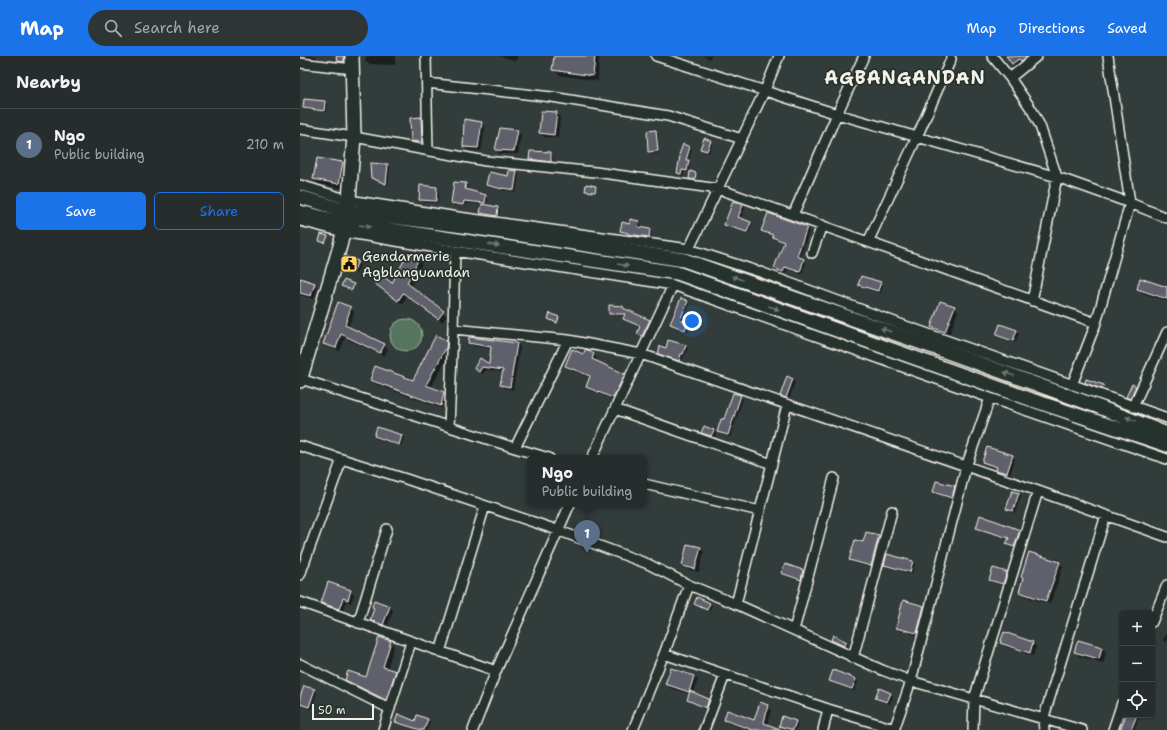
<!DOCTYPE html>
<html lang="en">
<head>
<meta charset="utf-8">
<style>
	:root { --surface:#262d2c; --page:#2e3534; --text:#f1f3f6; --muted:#a4a8a9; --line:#424948; --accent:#1a73e8 }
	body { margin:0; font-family:"Shantell Sans",sans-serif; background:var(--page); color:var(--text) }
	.controls { position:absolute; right:12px; bottom:12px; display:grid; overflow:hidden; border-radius:6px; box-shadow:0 1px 3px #0004 }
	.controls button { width:36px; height:36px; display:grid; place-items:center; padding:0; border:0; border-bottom:1px solid var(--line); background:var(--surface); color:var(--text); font:20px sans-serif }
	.scale { position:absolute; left:12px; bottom:10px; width:62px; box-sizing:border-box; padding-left:4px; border:2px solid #f4f1e8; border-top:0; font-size:11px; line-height:14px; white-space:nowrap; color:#f4f1e8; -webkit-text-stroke:3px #26332d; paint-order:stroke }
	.you { position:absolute; left:392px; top:265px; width:14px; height:14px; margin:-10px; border:3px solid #fff; border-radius:50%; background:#1a73e8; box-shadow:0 0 0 6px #1a73e833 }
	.badge { display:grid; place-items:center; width:26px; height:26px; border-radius:50%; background:var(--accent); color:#fff; font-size:13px; font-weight:700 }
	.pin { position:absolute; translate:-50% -33px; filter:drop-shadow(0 1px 2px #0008) }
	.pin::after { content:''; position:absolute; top:21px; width:14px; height:12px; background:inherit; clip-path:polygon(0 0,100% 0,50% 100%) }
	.popup { position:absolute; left:227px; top:399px; width:120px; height:52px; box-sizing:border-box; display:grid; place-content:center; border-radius:6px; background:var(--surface); filter:drop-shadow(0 1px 3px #0005); font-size:13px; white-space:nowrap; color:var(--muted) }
	.popup b { font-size:15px; color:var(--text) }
	.popup::after { content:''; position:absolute; left:50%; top:100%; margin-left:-8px; border:8px solid transparent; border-top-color:var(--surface) }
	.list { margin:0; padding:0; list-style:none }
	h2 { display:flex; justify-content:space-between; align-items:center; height:52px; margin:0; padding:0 16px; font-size:17px }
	h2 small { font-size:13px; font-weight:400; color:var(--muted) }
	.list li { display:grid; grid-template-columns:26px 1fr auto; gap:12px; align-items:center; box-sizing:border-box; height:72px; padding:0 16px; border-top:1px solid var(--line) }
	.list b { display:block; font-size:15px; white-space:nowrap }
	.list p { margin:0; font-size:13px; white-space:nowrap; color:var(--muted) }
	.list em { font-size:13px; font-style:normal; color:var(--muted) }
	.actions { display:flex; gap:8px; padding:12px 16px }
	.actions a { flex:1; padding:9px 0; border:1px solid var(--accent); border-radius:6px; text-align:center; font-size:14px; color:var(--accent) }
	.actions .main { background:var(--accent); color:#fff }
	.icon { flex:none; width:22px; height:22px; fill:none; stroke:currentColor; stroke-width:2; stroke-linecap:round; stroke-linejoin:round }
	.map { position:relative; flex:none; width:867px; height:674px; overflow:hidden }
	header { display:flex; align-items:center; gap:24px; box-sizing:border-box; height:56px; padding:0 20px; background:var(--accent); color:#fff }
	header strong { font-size:19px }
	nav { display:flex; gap:22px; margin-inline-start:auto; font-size:14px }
	.search { width:280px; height:36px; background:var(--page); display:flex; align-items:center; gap:10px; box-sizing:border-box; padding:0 14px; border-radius:22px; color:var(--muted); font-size:15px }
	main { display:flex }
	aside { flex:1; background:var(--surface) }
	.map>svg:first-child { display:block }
	.green { fill:#56755e; stroke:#a5b3a3 }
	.shadow { fill:#0007 }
	.building { fill:#60616d; stroke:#f4f1e8 }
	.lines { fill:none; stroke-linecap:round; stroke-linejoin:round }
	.street-casing { stroke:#f4f1e8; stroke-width:12 }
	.secondary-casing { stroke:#f4f1e8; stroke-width:16 }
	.street { stroke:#26332d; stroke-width:9 }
	.secondary { stroke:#26332d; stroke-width:13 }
	.oneway { fill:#6e766e }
	.labels { text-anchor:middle; stroke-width:3.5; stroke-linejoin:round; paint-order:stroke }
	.poi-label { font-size:14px; fill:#f4f1e8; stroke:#26332d; text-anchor:start }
	.district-label { font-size:18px; font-weight:bold; letter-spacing:1px; fill:#f4f1e8; stroke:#26332d }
</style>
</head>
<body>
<header>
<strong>Map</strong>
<div class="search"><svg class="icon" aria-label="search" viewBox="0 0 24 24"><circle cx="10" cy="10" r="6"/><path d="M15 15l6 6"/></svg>Search here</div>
<nav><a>Map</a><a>Directions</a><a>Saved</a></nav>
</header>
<main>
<aside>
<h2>Nearby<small></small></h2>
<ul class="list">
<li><span class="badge" style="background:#5c6f8a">1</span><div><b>Ngo</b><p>Public building</p></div><em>210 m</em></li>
</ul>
<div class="actions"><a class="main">Save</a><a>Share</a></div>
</aside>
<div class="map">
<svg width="867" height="674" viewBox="0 0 867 674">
	<rect width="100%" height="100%" fill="#323c3a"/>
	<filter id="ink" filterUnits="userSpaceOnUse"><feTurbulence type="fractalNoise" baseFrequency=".025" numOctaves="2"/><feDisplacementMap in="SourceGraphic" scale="8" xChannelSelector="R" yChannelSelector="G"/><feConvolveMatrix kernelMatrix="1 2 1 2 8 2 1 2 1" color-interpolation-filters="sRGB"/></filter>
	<g filter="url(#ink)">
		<path class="green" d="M90 279a16 16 0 1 1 32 0a16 16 0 1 1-32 0Z"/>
		<path class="shadow" d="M4,0H17V5L7,4Z
			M37,0H47L46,8L40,7L38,5Z
			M66,0H96L95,9L69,8L65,5Z
			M199,0H217V5Z
			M255,0H299L298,25L259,19L253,13Z
			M403,0H411L410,3Z
			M705,0H737L717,12Z
			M24,46L27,48L26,56L7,54L4,52Z
			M256,57L260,61L258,82L244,81L240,77Z
			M121,62L125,66V89H116L112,85Z
			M181,67L185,71L181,95L168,94L164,91Z
			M201,73L217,75L221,79L218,98H200L196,94Z
			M356,75L358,78L359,97L351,98L349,96Z
			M410,86L412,88L409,97L401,93Z
			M390,91L392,94L388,105L390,108L389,116H384L383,120L381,119L378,117Z
			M251,97L253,100V107L233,105L230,103Z
			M42,107L48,113L44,133L19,128L14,123Z
			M88,109L90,112L88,129L74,124L72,121Z
			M336,114L344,116L345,117L337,116Z
			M216,116L219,119L216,136L204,134V135L189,131L187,129L209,121Z
			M166,128L168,131L167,135L186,140L188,142L187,150L198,152L200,154L199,162L184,159L181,157L183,148L166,147L165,150L154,149L152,146Z
			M137,132L139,135L138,147L122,146L120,143Z
			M442,150L445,152L441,163L450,166L452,169L449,177L428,171L425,169Z
			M331,164L339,166L341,167L340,172L350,174L351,176L350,183L331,180L329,178L323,176L321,174L330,169Z
			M507,172L509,175L500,202L506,207L502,218L488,213L486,218L478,215L475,212L484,187L476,184L462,175Z
			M108,198L119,203L122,207L111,231L147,260L142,266L107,240L102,248L75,227L93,229Z
			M46,201L60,209L56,218L43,211Z
			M561,221L581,227L583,229L581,237L561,231L559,228Z
			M0,223L14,228L18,232L14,243L0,239Z
			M867,232V245L842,237L838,233Z
			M387,246L390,248L383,266L390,270L388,276L374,271L371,268Z
			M322,251L352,267L345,282L338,278L341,270L327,265L324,263L326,260L312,259L310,257Z
			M654,251L658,255L649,279L636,275L632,271Z
			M50,252L54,256L48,272L84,289L88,293L84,300L45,282L40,295L28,291L25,287Z
			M701,269L717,275L719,277L715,287L700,281L697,279Z
			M146,286L150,290V296L131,332L144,337L148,341L144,353L75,328L71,324L113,325Z
			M169,286L217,287L220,291L213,334L205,332L201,329L203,316L186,314L183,318L175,312L189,310L192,293L173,290Z
			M385,290L388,292L381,306L361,300L359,297L367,293Z
			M294,298L297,302L295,306L324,318L328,322L317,345L290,334L287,330L291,322L269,313L266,310L284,299Z
			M493,323L495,326L489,344L481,339Z
			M786,326L803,330L805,333V335L788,329Z
			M835,331L838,333L833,344L827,341Z
			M441,340L443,343L430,381L421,378L418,376Z
			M405,371L416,377L414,382L405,379L402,377Z
			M78,372L102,380L104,382L101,390L77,383L75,380Z
			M712,400L715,403L710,419L700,416L698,414V412L686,408L683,405Z
			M654,431L657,433L654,443L636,438L634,436Z
			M718,438L721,440L715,457L709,455L707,453Z
			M677,471L719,475L722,477L717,493L708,488L709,483L679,473Z
			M567,477L579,480L581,483L573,512L553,506L550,504L564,487Z
			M400,492L404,496L399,516L386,513L383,509Z
			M612,506L615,508L612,518L587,511L585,508Z
			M759,507L763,510L750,548L724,540L720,536L724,523Z
			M485,509L503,515L505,518L503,526L485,519L483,517Z
			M706,517L709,520L705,530L693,526L690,523Z
			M50,535L54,539L51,547L46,545L43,556L26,551L22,547Z
			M397,542L410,547L412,550L410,555L395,548Z
			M89,550L93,554L88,569L74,565V567L87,572L75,568L71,564Z
			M624,551L627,555L621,580L601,575L597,571Z
			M867,577V586L864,585V586L863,584Z
			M79,583L91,586L94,590L87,613L95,616L99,619L90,647L50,627L46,624L67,622Z
			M532,584L546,587L548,589L547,592Z
			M778,585L802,592L806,596L803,607L779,600L775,596Z
			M701,586L733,587L736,591L733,600L705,590Z
			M394,620L398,624L393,638L409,644L411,646L408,653L390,646L388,644L390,638L370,632L367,628Z
			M555,624L558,626L554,635L532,627L530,625Z
			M14,634L17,636L11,653L1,649L0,644Z
			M590,638L593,640L590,648L579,644L576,641Z
			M461,648L468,650L471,654L467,669L473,674H449L428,667L425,664L455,665Z
			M827,659H837L839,661L834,674H821Z
			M117,660L128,664L130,666L127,674H118L99,668L97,666H115Z
			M495,666L498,668L496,674H489L482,672L480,669Z"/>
		<path class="building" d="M36,0H44V6L37,5Z
			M254,0H295L293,20L252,14Z
			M706,0H728L721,5L719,3L712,8Z
			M4,43L25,45L24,55L3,52Z
			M241,55L257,56L254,79L239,77Z
			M121,61L122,86L111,85L110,62Z
			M164,63L182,66L178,92L163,91Z
			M200,72L218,74L214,95L195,94Z
			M356,74L358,95L348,96L347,75Z
			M404,82L411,85L407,95L400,93Z
			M383,88L390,91L386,104H389L387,115L382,114L381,118L377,117L380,100L379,99Z
			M230,95L251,96V106L229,103Z
			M17,102L43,106L39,128L13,123Z
			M70,107L88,108L86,128L71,122Z
			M209,114L217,115L214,134L202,132V133L186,129L189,116L208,120Z
			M390,115L396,117L395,124L389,123Z
			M154,126L166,127L165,133L186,139L185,147L164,145L163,149L151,147Z
			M286,128L296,130L295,136L285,135Z
			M120,129L137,131L136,145L119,144Z
			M433,145L443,149L438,161L451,166L447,176L424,169Z
			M182,148L198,151L197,160L180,157Z
			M468,157L507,171L497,200L504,203L500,216L485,211L483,216L474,212L484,186L472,181L473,179L461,175Z
			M330,163L339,165L338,171L350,173L349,181L328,178V177L320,175L322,166L330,168Z
			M21,178L28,180L25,187L19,185Z
			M108,197L119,202L107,227L144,255L138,263L103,237L98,245L74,227L80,218L92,227Z
			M45,200L58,205L53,217L42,212Z
			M561,220L581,226L578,235L558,229Z
			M0,222L15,227L11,240L0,237Z
			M840,222L867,231V243L837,233Z
			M44,224L54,228L52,234L41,230Z
			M381,242L388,245L380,264L388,266L385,274L370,268Z
			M640,245L655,250L645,276L631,271Z
			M38,246L51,251L45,269L85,288L80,297L41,278L36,292L23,288Z
			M309,249L323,250V252L350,264L342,280L337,278L340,270L323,263L325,258H309Z
			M250,257L259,261L257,267L248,263Z
			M700,268L717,274L713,285L696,279Z
			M136,279L147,285L146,292L126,329L144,336L141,350L70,324L75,310L113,324Z
			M169,281L217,287L210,331L200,329L203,314L182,311L179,316L174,312L180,302L189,308L191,291L168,287Z
			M368,284L386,289L383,298H381L379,305L358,298L360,290L366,292Z
			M272,293L283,298L286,293L294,298L292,303L325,318L313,342L286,331L290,320L265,310Z
			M487,320L493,323L486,342L480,340Z
			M786,323L804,329L802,333L785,327Z
			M832,328L836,330L830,343L826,341Z
			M433,337L441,339L428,379L417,376L421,363H424Z
			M404,370L414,374L411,380L401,377Z
			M77,371L102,379L99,389L74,380Z
			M687,391L713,399L707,417L696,414L697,411L682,406Z
			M636,425L655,430L652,442L633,436Z
			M712,435L719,437L713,455L706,453Z
			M680,459L720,474L714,491L706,488L709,482L676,472Z
			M566,476L579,479L571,510L549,504L555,484L563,486Z
			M387,488L401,491L395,513L382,510Z
			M729,496L760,506L746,545L719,536L723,522L721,521Z
			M587,498L613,505L610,516L584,509Z
			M485,508L503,514L501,524L481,517Z
			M693,512L707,516L703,528L689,524Z
			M28,526L51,534L48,544L43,542L39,553L21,547Z
			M397,541L410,547L407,554L394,548Z
			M74,544L90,550L83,569L70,564L74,552L72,551Z
			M603,544L624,550L617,577L596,572Z
			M704,576L733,586L730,597L700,587Z
			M533,579L547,586L544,590L531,584Z
			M79,581L91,585L83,611L96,615L86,644L45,624L48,615L66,621Z
			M778,584L802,591L799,603L774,596Z
			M371,612L394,620L389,636L365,628Z
			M533,614L556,623L552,633L529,625Z
			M4,630L15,633L9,651L0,648V641Z
			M579,632L591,637L587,646L575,642Z
			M390,635L409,643L406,652L387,644Z
			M460,646L468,649L464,667L480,673V674H453L424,664L427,654L454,664Z
			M98,658L115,665L117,659L128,663L124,674H121L95,666Z
			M826,659H837L831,674H820Z
			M482,660L496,665L493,674L479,670Z"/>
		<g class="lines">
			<defs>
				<path id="street" d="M126,0L128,95
					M356,0L537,58L757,121L830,147L867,162
					M692,0L710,22L732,54L740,70L757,121L732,245
					M0,7L53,13
					M710,22L737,0
					M127,27L252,41L368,60L442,83
					M0,73L54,81L186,105L295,116L419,133L796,267
					M0,129L49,144L158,161L389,193L463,217L603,269L867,362
					M493,159L537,58L564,0
					M0,165L43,176L155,195L373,229L690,342L867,403
					M568,186L617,81L651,3
					M389,193L465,34L479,0
					M512,197L522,169
					M153,273L268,284L341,298L738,435L867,481
					M1,323L215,392L249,402
					M772,329L796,267L830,147L808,0
					M833,351L867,276
					M315,353L472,408
					M149,371L153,273L155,195
					M0,390L106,423L257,474L348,508L389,529L436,548L582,614L611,625L782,674
					M215,392L268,284
					M292,402L373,229
					M344,428L460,455
					M0,519L42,403
					M0,546L196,615
					M436,548L487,349
					M852,566L867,529
					M58,567L87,473
					M494,574L534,422
					M140,596L185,450
					M364,598L528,653L595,673
					M553,602L592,455
					M0,608L90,653
					M83,674L111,586
					M173,674L196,615L270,448
					M333,674L364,598L389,529
					M404,674L425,619
					M523,674L528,653
					M594,674L611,625L666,411L690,342
					M673,674L674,643L738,435
					M744,674L743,664L806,459
					M813,674L822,647"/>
				<path id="secondary" d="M0,141L48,155L163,170L384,204L642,294L799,351L867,378
					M0,156L45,167L377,217L735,345L867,389
					M0,325L40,190L48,155L54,81L52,0"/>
			</defs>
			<use href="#street" class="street-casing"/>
			<use href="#secondary" class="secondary-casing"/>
			<use href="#street" class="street"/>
			<use href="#secondary" class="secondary"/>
		</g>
		<defs><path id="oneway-solid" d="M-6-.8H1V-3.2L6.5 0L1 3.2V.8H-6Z"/></defs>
		<g class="oneway">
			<use href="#oneway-solid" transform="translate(65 170) rotate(9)"/>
			<use href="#oneway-solid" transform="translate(194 189) rotate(8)"/>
			<use href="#oneway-solid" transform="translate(323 209) rotate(9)"/>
			<use href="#oneway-solid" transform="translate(437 222) rotate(-161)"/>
			<use href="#oneway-solid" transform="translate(474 252) rotate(20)"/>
			<use href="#oneway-solid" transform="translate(586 274) rotate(-161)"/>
			<use href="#oneway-solid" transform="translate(709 318) rotate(-160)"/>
			<use href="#oneway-solid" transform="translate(831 363) rotate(-158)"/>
		</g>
	</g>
	<defs>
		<symbol id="civic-square" viewBox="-11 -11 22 22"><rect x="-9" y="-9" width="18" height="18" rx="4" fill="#ffd166" stroke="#26332d"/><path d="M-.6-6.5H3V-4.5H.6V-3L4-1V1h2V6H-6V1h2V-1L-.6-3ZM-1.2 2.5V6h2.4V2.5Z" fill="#111"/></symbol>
	</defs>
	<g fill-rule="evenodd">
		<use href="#civic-square" x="39" y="198" width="20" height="20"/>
	</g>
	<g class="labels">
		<g class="poi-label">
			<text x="62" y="205">Gendarmerie<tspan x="62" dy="16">Agblanguandan</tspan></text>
		</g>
		<g class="district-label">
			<text x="605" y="28">AGBANGANDAN</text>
		</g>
	</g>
</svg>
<div class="controls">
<button>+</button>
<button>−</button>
<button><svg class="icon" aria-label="locate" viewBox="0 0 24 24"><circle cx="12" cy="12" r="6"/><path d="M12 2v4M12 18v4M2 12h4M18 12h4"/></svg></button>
</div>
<div class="scale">50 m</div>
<div class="you"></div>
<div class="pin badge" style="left:287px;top:497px;background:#5c6f8a">1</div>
<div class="popup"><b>Ngo</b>Public building</div>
</div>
</main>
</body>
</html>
